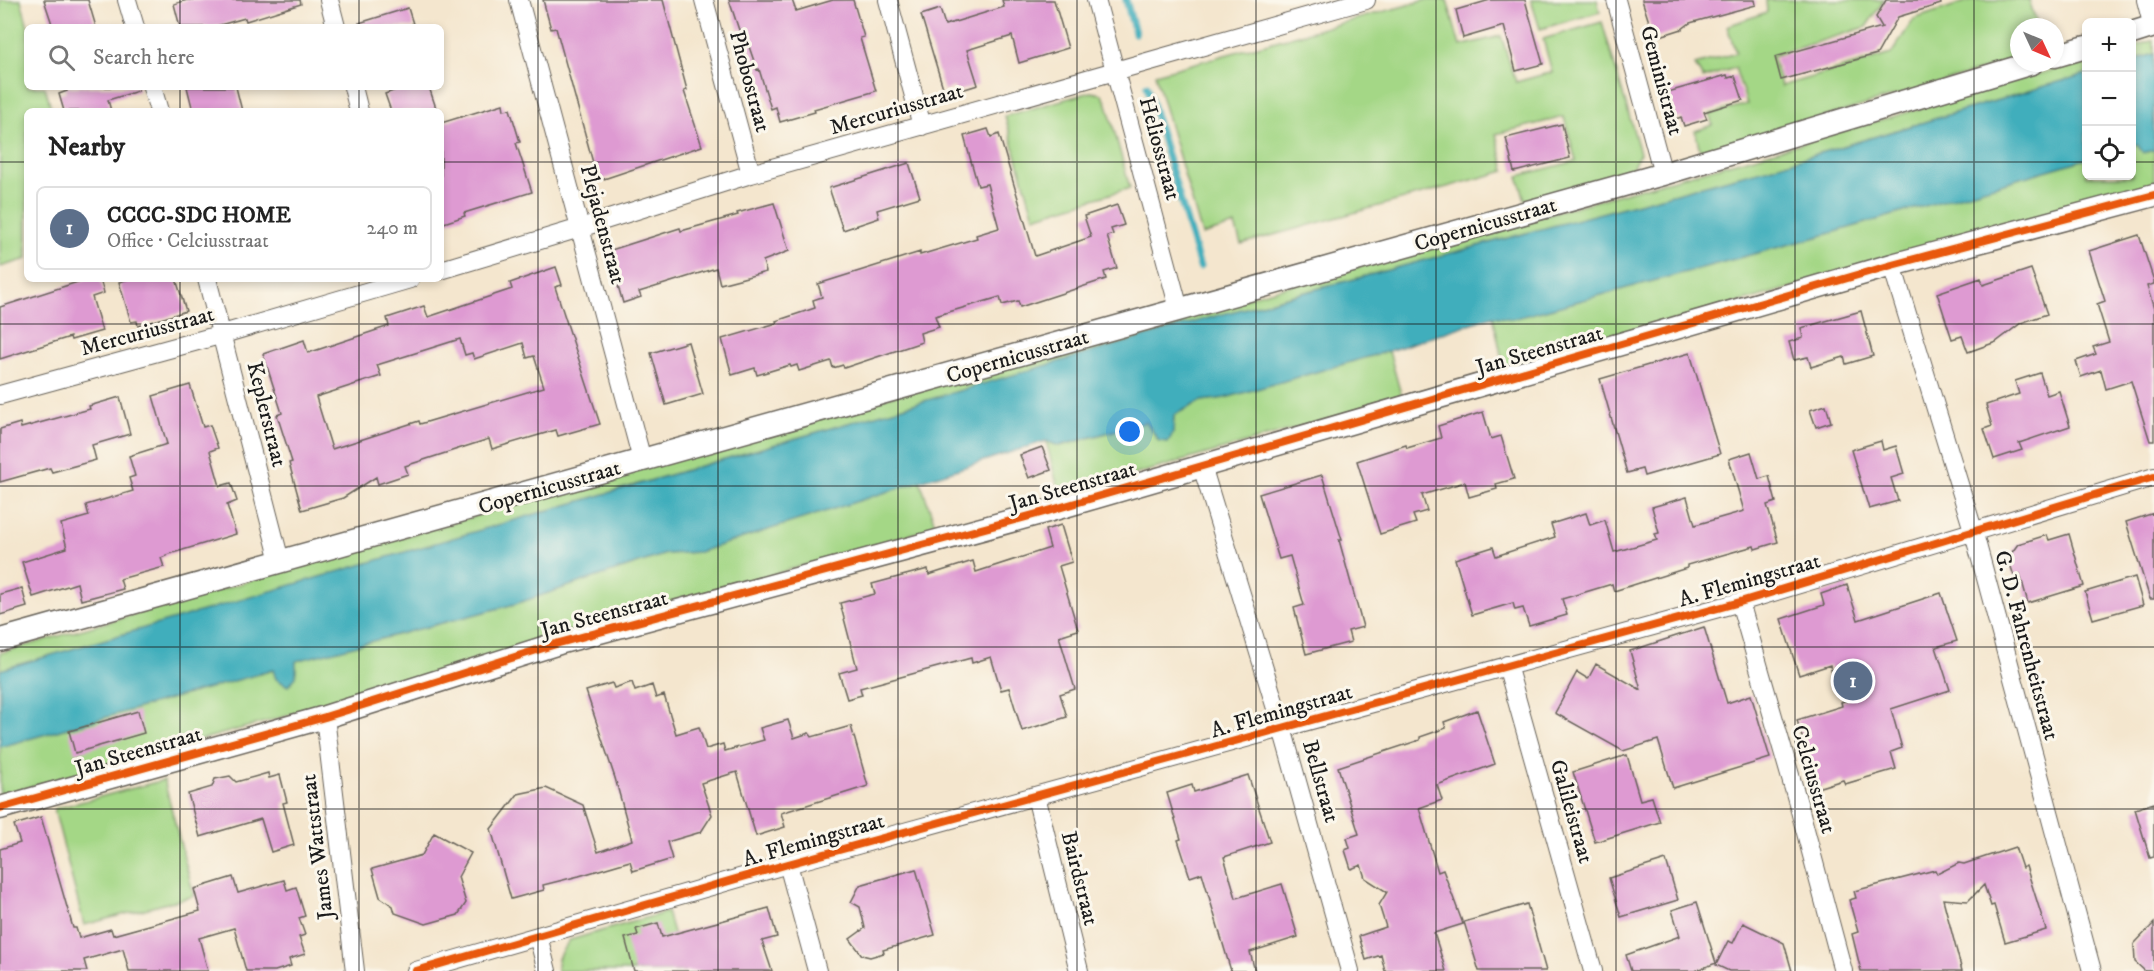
<!DOCTYPE html>
<html lang="en">
<head>
<meta charset="utf-8">
<style>
	:root { --surface:#fff; --page:#f2f2f2; --text:#222; --muted:#767676; --line:#e0e0e0; --accent:#db2777 }
	body { margin:0; font-family:"IM FELL DW Pica",serif; background:var(--page); color:var(--text) }
	.controls { position:absolute; right:18px; top:18px; display:grid; overflow:hidden; border-radius:9px; box-shadow:0 3px 9px #0003 }
	.controls button { width:54px; height:54px; display:grid; place-items:center; padding:0; border:0; border-bottom:2px solid var(--line); background:var(--surface); color:var(--text); font:30px sans-serif }
	.compass { position:absolute; left:2010px; top:18px; width:54px; height:54px; border-radius:50%; background:var(--surface); box-shadow:0 3px 9px #0003; rotate:134deg }
	.you { position:absolute; left:1130px; top:432px; width:21px; height:21px; margin:-15px; border:4px solid #fff; border-radius:50%; background:#1a73e8; box-shadow:0 0 0 9px #1a73e833 }
	.badge { display:grid; place-items:center; width:39px; height:39px; border-radius:50%; background:var(--accent); color:#fff; font-size:20px; font-weight:700 }
	.pin { position:absolute; translate:-50% -50%; border:3px solid #fff; box-shadow:0 2px 6px #0006 }
	.list { margin:0; padding:0; list-style:none }
	h2 { display:flex; justify-content:space-between; align-items:center; height:78px; margin:0; padding:0 24px; font-size:26px }
	h2 small { font-size:20px; font-weight:400; color:var(--muted) }
	.list li { display:grid; grid-template-columns:39px 1fr auto; gap:18px; align-items:center; box-sizing:border-box; height:84px; margin:0 12px 12px; padding:0 12px; border:2px solid var(--line); border-radius:9px }
	.list b { display:block; font-size:22px; white-space:nowrap }
	.list p { margin:0; font-size:20px; white-space:nowrap; color:var(--muted) }
	.list em { font-size:20px; font-style:normal; color:var(--muted) }
	.icon { flex:none; width:33px; height:33px; fill:none; stroke:currentColor; stroke-width:2; stroke-linecap:round; stroke-linejoin:round }
	.map { position:relative; flex:none; width:2154px; height:971px; overflow:hidden }
	.search { position:absolute; background:var(--surface); box-shadow:0 3px 9px #0003; left:24px; top:24px; width:420px; height:66px; display:flex; align-items:center; gap:15px; box-sizing:border-box; padding:0 21px; border-radius:9px; color:var(--muted); font-size:22px }
	.panel { position:absolute; background:var(--surface); box-shadow:0 3px 9px #0003; left:24px; top:108px; width:420px; height:174px; border-radius:9px }
	.map>svg:first-child { display:block }
	.green { fill:#a4d786; stroke:#607a51; stroke-width:1.5 }
	.water { fill:#40aebc; stroke:#2e656c; stroke-width:1.5 }
	.lines { fill:none; stroke-linecap:round; stroke-linejoin:round }
	.stream { stroke:#40aebc; stroke-width:7 }
	.building { fill:#de9ad2; fill-rule:evenodd }
	.minor-casing { stroke:#68635a; stroke-width:20 }
	.tertiary-casing { stroke:#68635a; stroke-width:25 }
	.minor { stroke:#fff; stroke-width:18 }
	.tertiary { stroke:#fff; stroke-width:22 }
	.cycleway-casing { stroke:#fbf7ec; stroke-width:11 }
	.cycleway { stroke:#e8590c; stroke-width:8 }
	.grid { fill:none; stroke:#1c1c1c; stroke-width:1.5; stroke-opacity:0.55 }
	.labels { text-anchor:middle; stroke-width:6; stroke-linejoin:round; paint-order:stroke }
	.street-label { font-size:22px; fill:#1c1c1c; stroke:#fbf7ec }
</style>
</head>
<body>
<div class="map">
<svg width="2154" height="971" viewBox="0 0 2154 971">
	<rect width="100%" height="100%" fill="#fbf7ec"/>
	<filter id="ink" filterUnits="userSpaceOnUse"><feTurbulence type="fractalNoise" baseFrequency=".0167" numOctaves="2"/><feDisplacementMap in="SourceGraphic" scale="12" xChannelSelector="R" yChannelSelector="G"/><feConvolveMatrix kernelMatrix="1 2 1 2 8 2 1 2 1" color-interpolation-filters="sRGB"/></filter>
	<filter id="wash" filterUnits="userSpaceOnUse"><feTurbulence type="fractalNoise" baseFrequency=".008" numOctaves="4" result="noise"/><feDisplacementMap in="SourceGraphic" scale="24" xChannelSelector="R" yChannelSelector="G"/><feGaussianBlur stdDeviation="1.35" result="paint"/><feColorMatrix in="noise" values="0 0 0 0 0 0 0 0 0 0 0 0 0 0 0 0 0 1.4 0 .05"/><feComposite in="paint" operator="in"/></filter>
	<g filter="url(#wash)">
		<rect width="100%" height="100%" fill="#f4e6ce"/>
		<path class="green" d="M0,0H21L28,27L27,87H45L52,111H27V259L0,267Z
			M1426,0H1447L1460,46L1501,36L1516,82L1552,72L1543,39L1602,22L1640,153L1632,168L1615,176L1525,200L1518,176L1576,161L1564,117L1496,134L1505,171L1241,244L1235,225L1202,235L1155,74Z
			M1531,0H1597L1600,12L1540,29Z
			M1766,0H1884L1866,27L1772,56L1781,86L1891,54L1914,19L1971,0H2029L2038,27H2019V59L1701,154L1695,131L1712,125L1710,114L1747,104L1735,68L1703,78L1695,65L1736,53L1727,26L1767,12Z
			M2154,40V54L2132,61V47Z
			M2086,60V74L1766,169L1216,316L0,670V653L884,398L1761,155Z
			M1091,92L1102,94L1107,104L1130,188L1034,217L1005,116Z
			M2137,144L2144,153L2154,150V185L1504,369L1493,316L1512,319L1828,234L2086,159V176H2132V145Z
			M1389,351L1402,398L1060,496L1046,441L1060,446L1146,422L1159,441L1173,433L1174,415L1201,401L1225,398Z
			M920,481L936,527L269,721L0,795V747L273,670L295,661L515,604L666,554L699,552Z
			M164,780L194,896L84,925L54,809Z
			M667,912L684,971H558C554,959 563,949 570,940Z"/>
		<path class="water" d="M2154,54V150L2143,153L2137,144L2132,145V61Z
			M2086,74V159L1828,234L1512,319L1493,316L1389,351L1225,398L1201,401L1174,415L1173,433L1168,442L1159,441L1146,422L1059,446L1046,441L699,552L666,554L515,604L296,661V677L288,686L276,679L273,670L0,747V670L1216,316L1766,169Z"/>
		<g class="lines">
			<path class="stream" d="M1126,0L1135,33
				M1147,86L1200,267"/>
		</g>
		<g id="blocks">
			<path class="building" d="M44,0H88L96,27H53Z
				M187,0H300L301,4L246,21L245,18L213,27H180L174,4Z
				M543,0H663L687,90L684,91L702,146L598,181L556,28L551,29Z
				M729,0H792L796,11L833,0H853L864,37L860,38L876,91L814,109L815,112L780,122L776,107L771,109L759,69L757,70L743,29L739,30Z
				M1002,0H1054L1068,48L1019,63L1012,36L967,50L978,85L955,92L954,87L944,91L921,15L940,9L945,25L1004,7Z
				M1490,0H1525L1543,64L1516,71L1504,26L1463,38L1456,10Z
				M1642,0H1755L1756,5L1690,23L1682,29L1654,38Z
				M1886,0H1940L1941,4L1898,17L1877,54L1781,80L1775,57L1882,27L1876,17Z
				M408,8L414,27H360L359,23Z
				M1727,75L1728,78L1735,76L1743,100L1704,112L1707,119L1684,126L1681,117L1676,119L1668,92Z
				M65,87H138V91L108,100L111,111H64L59,94L67,91Z
				M187,87H236L242,111H193Z
				M404,87H429L437,111H391L385,94Z
				M503,104L504,110L510,109L520,142L516,143L532,192L464,213L465,216L441,224V123Z
				M1562,124L1570,158L1514,172L1506,138Z
				M988,129L991,137L999,134L1035,256L1091,237L1084,216L1117,205L1124,225L1111,229L1113,234L1107,236L1117,268L1104,272L1106,279L1020,307L1018,301L1002,305L1000,297L935,316L939,327L920,333L922,342L844,368L843,365L833,368L831,361L799,371L797,365L791,367L790,365L757,375L755,368L732,375L722,339L777,323L776,321L815,308L813,300L822,297L818,284L920,252V255L977,238L976,235L999,228L987,184L978,186L964,136Z
				M909,163L920,197L877,210L879,218L843,230L829,188Z
				M774,203L789,251L763,261L766,272L720,284L716,268L639,292L641,297L623,303L608,251L680,228L681,231L738,215L737,213Z
				M2139,235L2154,281V284L2147,286L2154,309V441H2150L2131,381L2106,389L2101,370L2081,377L2076,361L2096,354L2093,347L2109,342L2097,304L2105,301L2089,251Z
				M556,267L562,285L555,287L600,424L558,436L556,430L492,449L489,439L405,466L408,474L378,484L376,477L343,498L302,510L289,463L292,462L277,415L282,413L263,354L304,340L308,353L389,326L387,318L424,306L428,317L512,289L510,283ZM460,339L465,355L472,353L474,359L523,343L527,358L534,356L544,387L420,424L419,421L332,449L316,397L381,376L377,365Z
				M2031,269L2047,314L2021,323L1996,342L1968,352L1962,336L1952,339L1937,293L1981,278L1983,285Z
				M87,279H100L104,293L92,297L102,331L71,340L70,337L0,359V307Z
				M129,279H176L186,311L138,326L137,321L131,322L119,282Z
				M1861,311L1873,356L1846,364L1844,357L1811,367L1808,357L1794,360L1789,342L1803,338L1801,328Z
				M688,342L703,394L666,405L651,353Z
				M1690,353L1720,454L1644,476L1642,469L1627,473L1600,379Z
				M2040,373L2047,395L2059,391L2070,426L2019,443L2022,450L1994,459L1984,429L1992,426L1986,405L2019,394L2015,381Z
				M190,385L203,427L210,425L218,448L210,451L220,486L231,483L237,501L227,505L236,534L166,555V556L161,558L164,567L120,579L123,589L81,600L77,583L33,597L22,562L67,548L61,524L89,516L86,505L133,491L129,478L135,476L129,456L167,444L153,396Z
				M120,397L130,434L92,445L96,460L52,472L50,468L0,482V429L20,423L21,428L90,409L89,406Z
				M1826,405L1831,422L1816,427L1810,410Z
				M1483,412L1491,439L1501,436L1514,479L1496,484L1497,489L1469,497L1465,482L1422,495L1427,511L1413,515L1416,523L1380,534L1357,461L1406,445L1407,448L1441,438L1438,426Z
				M1881,441L1883,450L1896,446L1904,474L1891,478L1898,501L1869,509L1851,450Z
				M1042,447L1051,470L1029,478L1020,455Z
				M1751,452L1759,479L1769,476L1776,502L1767,505L1778,542L1755,549L1754,546L1687,565V568L1614,591L1612,584L1562,599L1567,615L1529,626L1523,608L1515,610L1513,603L1472,615L1455,559L1493,547L1496,556L1555,537L1551,524L1586,513L1590,525L1605,520L1614,552L1657,540L1655,534L1659,533L1652,507L1687,497L1695,525L1744,511L1729,459Z
				M1322,475L1342,540H1339L1363,627L1348,631L1351,642L1306,654L1294,608L1304,605L1290,556L1279,559L1259,494Z
				M2154,513V599H2150L2126,522Z
				M1061,525L1072,562L1059,566L1078,630L1059,636L1075,689L1060,694L1067,717L1022,731L1009,688L1001,690L991,657L972,663L971,658L860,688L862,695L847,699L839,673L857,668L840,603L875,594L872,584L928,569L929,575L973,561L976,572L1050,548L1045,530Z
				M2069,534L2084,586L2028,603L2020,574L2014,576L2008,558L2018,544L2047,535L2049,540Z
				M2135,577L2143,605L2093,619L2085,592Z
				M1847,585L1858,620L1941,593L1957,641L1936,647L1950,690L1891,709L1902,748L1891,752L1896,769L1845,784L1843,780L1817,788L1797,720L1842,706L1841,702L1850,699L1838,668L1831,670L1830,665L1799,675L1781,619L1824,605L1821,594Z
				M22,588L27,607L0,615V594Z
				M1704,627L1727,703L1751,695L1770,758L1673,788L1658,740L1623,751L1555,713L1577,672L1588,679L1596,664L1641,690L1630,651Z
				M632,682L635,691L652,685L656,698L664,695L676,734L699,727L706,749L723,744L725,751L764,740L760,728L788,720L794,738L809,733L812,737L851,726L868,786L781,813L785,827L756,836L737,772L701,783L712,815L701,832L667,842L672,859L633,871L630,861L579,876L543,885L544,890L511,899L491,829L518,794L546,788L583,805L598,852L632,840L615,778L586,691L612,683L614,688Z
				M1477,710L1495,764L1437,785L1442,800L1419,808L1438,872L1443,870L1463,924L1434,933L1446,971H1385L1381,955L1366,960L1359,936L1386,927L1379,905L1387,892L1365,878L1361,865L1351,869L1345,850L1350,848L1347,838L1359,834L1338,767L1420,740V737L1446,728L1444,722Z
				M138,711L144,733L75,753L69,731Z
				M1627,755L1640,800L1652,797L1660,822L1595,842L1573,772Z
				M268,773L269,778L280,775L287,802L283,803L294,845L271,852L261,819L200,837L188,794L212,787L215,779L230,776L236,782Z
				M1248,775L1270,842L1224,857L1236,898L1282,884L1298,937L1250,952L1255,971H1231L1202,873L1190,877L1178,840L1181,839L1167,793L1192,785L1194,792Z
				M2154,803V857L2150,858L2135,809Z
				M41,817L73,928H76L79,938L111,929L113,935L200,911L194,889L233,877L238,893L284,880L287,890L296,887L305,916L299,918L305,935L299,937L305,954L289,959L291,966L275,971H246L234,928L199,938L208,971H129L123,949L84,960L87,971H0V849L20,843L14,825Z
				M434,833L471,853L458,877L466,903L458,915L426,924L395,913L393,906L380,897L372,869L422,855Z
				M2015,847L2022,868L2026,866L2046,930L2005,942L1994,905L1991,906L1984,885L1968,901L1943,899L1962,971H1861L1852,934L1858,932L1849,900L1856,898L1854,891L1935,870L1937,874L1959,863L1964,864Z
				M1666,860L1678,900L1621,917L1609,878Z
				M916,869L935,935L883,950L884,953L870,957L862,955L850,939L865,928L860,907L851,902L860,885Z
				M1697,902L1716,963L1695,971H1631L1626,955L1680,936L1672,910Z
				M1527,904L1546,971H1479L1464,922Z
				M769,908L777,937L762,941L772,971H634L625,938L638,935L636,929L658,923L662,937Z
				M1743,923L1784,943L1792,971H1729L1716,965L1728,941L1733,943Z
				M2154,923V971H2145L2135,962L2134,944Z"/>
		</g>
	</g>
	<g filter="url(#ink)">
		<use href="#blocks" fill-opacity="0" stroke="#68635a" stroke-width="1.5"/>
		<g class="lines">
			<defs>
				<path id="minor" d="M127,0L135,27
					M329,0L336,27
					M519,0L642,460
					M704,0L751,174
					M888,0L922,126
					M1096,0L1179,309
					M1616,0L1663,174
					M2146,0L2153,27
					M152,87L159,111
					M353,87L359,111
					M1892,265L1973,530L2092,971
					M441,270L580,228L751,174L1366,0
					M207,279L280,561
					M0,395L223,334L410,279
					M1202,466L1282,728L1350,971
					M1740,602L1798,803L1843,971
					M1507,665L1593,971
					M325,717L355,971
					M1036,796L1079,971
					M788,864L817,971
					M538,936L547,971
					M416,971L788,864L1740,602L2154,477"/>
				<path id="tertiary" d="M2132,33L2154,26
					M2055,56L2086,47
					M0,640L1663,174L2032,63
					M0,808L325,717L559,643L1048,511L1892,265L2154,195"/>
			</defs>
			<use href="#minor" class="minor-casing"/>
			<use href="#tertiary" class="tertiary-casing"/>
			<use href="#minor" class="minor"/>
			<use href="#tertiary" class="tertiary"/>
			<defs>
				<path id="cycleway" d="M0,808L325,717L559,643L1048,511L1892,265L2154,195
					M416,971L788,864L1740,602L2154,477"/>
			</defs>
			<use href="#cycleway" class="cycleway-casing"/>
			<use href="#cycleway" class="cycleway"/>
		</g>
	</g>
	<path class="grid" d="M180,0V27M359,0V27M538,0V971M718,0V971M898,0V971M1077,0V971M1256,0V971M1436,0V971M1616,0V971M1795,0V971M1974,0V971M180,87V111M359,87V111M0,162H27M441,162H2086M2132,162H2154M180,279V971M359,279V971M0,324H2154M0,486H2154M0,647H2154M0,809H2154"/>
	<g class="labels">
		<g class="street-label">
			<text transform="translate(1663 80) rotate(75)" y="8">Geministraat</text>
			<text transform="translate(751 81) rotate(75)" y="8">Phobostraat</text>
			<text transform="translate(896 108) rotate(-16)" y="8">Mercuriusstraat</text>
			<text transform="translate(1161 148) rotate(75)" y="8">Heliosstraat</text>
			<text transform="translate(1485 223) rotate(-16)" y="8">Copernicusstraat</text>
			<text transform="translate(604 224) rotate(75)" y="8">Plejadenstraat</text>
			<text transform="translate(147 330) rotate(-15)" y="8">Mercuriusstraat</text>
			<text transform="translate(1539 349) rotate(-16)" y="8">Jan Steenstraat</text>
			<text transform="translate(1017 355) rotate(-16)" y="8">Copernicusstraat</text>
			<text transform="translate(268 414) rotate(76)" y="8">Keplerstraat</text>
			<text transform="translate(1072 485) rotate(-16)" y="8">Jan Steenstraat</text>
			<text transform="translate(549 486) rotate(-16)" y="8">Copernicusstraat</text>
			<text transform="translate(1749 579) rotate(-16)" y="8">A. Flemingstraat</text>
			<text transform="translate(604 613) rotate(-15)" y="8">Jan Steenstraat</text>
			<text transform="translate(2028 645) rotate(75)" y="8">G. D. Fahrenheitstraat</text>
			<text transform="translate(1281 710) rotate(-16)" y="8">A. Flemingstraat</text>
			<text transform="translate(138 750) rotate(-16)" y="8">Jan Steenstraat</text>
			<text transform="translate(1815 779) rotate(74)" y="8">Celciusstraat</text>
			<text transform="translate(1322 781) rotate(74)" y="8">Bellstraat</text>
			<text transform="translate(1573 811) rotate(74)" y="8">Galileistraat</text>
			<text transform="translate(813 839) rotate(-16)" y="8">A. Flemingstraat</text>
			<text transform="translate(316 847) rotate(-97)" y="8">James Wattstraat</text>
			<text transform="translate(1081 878) rotate(76)" y="8">Bairdstraat</text>
		</g>
	</g>
</svg>
<div class="controls">
<button>+</button>
<button>−</button>
<button><svg class="icon" aria-label="locate" viewBox="0 0 24 24"><circle cx="12" cy="12" r="6"/><path d="M12 2v4M12 18v4M2 12h4M18 12h4"/></svg></button>
</div>
<svg class="compass" viewBox="-18 -18 36 36"><path d="M0-13l5 13h-10z" fill="#e53935"/><path d="M0 13l5-13h-10z" fill="#767676"/></svg>
<div class="you"></div>
<div class="pin badge" style="left:1853px;top:681px;background:#5c6f8a">1</div>
<div class="search"><svg class="icon" aria-label="search" viewBox="0 0 24 24"><circle cx="10" cy="10" r="6"/><path d="M15 15l6 6"/></svg>Search here</div>
<section class="panel">
<h2>Nearby<small></small></h2>
<ul class="list">
<li><span class="badge" style="background:#5c6f8a">1</span><div><b>CCCC-SDC HOME</b><p>Office · Celciusstraat</p></div><em>240 m</em></li>
</ul>
</section>
</div>
</body>
</html>
